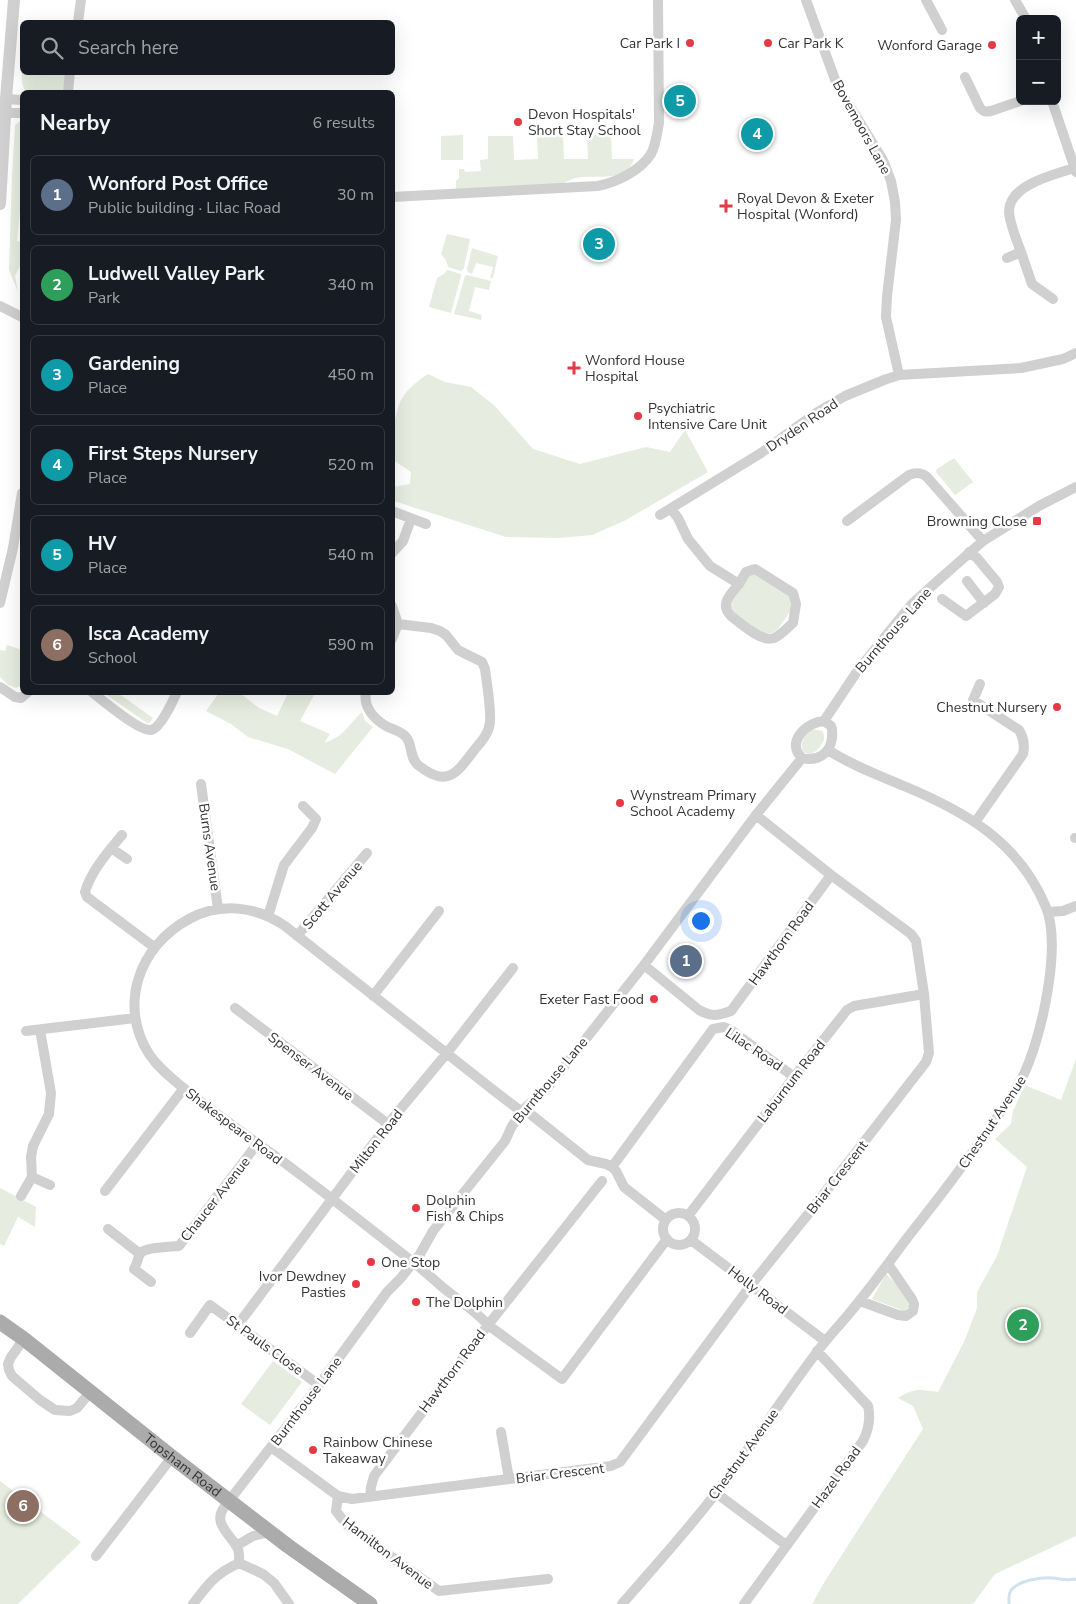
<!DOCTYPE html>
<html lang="en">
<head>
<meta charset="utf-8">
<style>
	:root { --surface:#171b24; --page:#20242c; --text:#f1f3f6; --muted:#9ea1a6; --line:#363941; --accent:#e63946 }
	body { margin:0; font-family:"Nunito Sans",sans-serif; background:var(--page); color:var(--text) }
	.controls { position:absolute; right:15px; top:15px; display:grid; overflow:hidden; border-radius:8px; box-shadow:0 5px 20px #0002 }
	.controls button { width:45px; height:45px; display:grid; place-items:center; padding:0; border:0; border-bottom:1px solid var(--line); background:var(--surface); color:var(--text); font:25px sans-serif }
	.you { position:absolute; left:700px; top:920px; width:18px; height:18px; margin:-12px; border:4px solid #fff; border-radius:50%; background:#1a73e8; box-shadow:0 0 0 8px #1a73e833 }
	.badge { display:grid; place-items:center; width:32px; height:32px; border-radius:50%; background:var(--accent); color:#fff; font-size:16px; font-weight:700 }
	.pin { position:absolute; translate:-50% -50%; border:2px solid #fff; box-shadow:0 1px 5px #0006 }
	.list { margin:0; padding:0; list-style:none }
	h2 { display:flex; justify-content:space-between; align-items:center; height:65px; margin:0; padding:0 20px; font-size:21px }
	h2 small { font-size:16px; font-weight:400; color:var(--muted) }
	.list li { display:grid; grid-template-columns:32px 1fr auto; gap:15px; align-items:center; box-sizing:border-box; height:80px; margin:0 10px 10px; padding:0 10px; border:1px solid var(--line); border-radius:8px }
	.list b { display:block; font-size:19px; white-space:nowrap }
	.list p { margin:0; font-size:16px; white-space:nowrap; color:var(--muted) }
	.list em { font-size:16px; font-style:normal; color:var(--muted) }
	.icon { flex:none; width:28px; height:28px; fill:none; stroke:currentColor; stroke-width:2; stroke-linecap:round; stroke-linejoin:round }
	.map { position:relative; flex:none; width:1076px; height:1604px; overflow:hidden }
	.search { position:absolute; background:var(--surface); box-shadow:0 5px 20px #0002; left:20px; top:20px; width:375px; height:55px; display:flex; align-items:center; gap:12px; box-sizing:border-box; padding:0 18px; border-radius:8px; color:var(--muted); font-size:19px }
	.panel { position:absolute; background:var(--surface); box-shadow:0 5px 20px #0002; left:20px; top:90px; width:375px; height:605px; border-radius:8px }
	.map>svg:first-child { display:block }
	.green { fill:#e6ecdf }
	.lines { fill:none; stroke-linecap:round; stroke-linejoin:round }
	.stream { stroke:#cfe2ee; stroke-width:3 }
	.minor { stroke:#d0d0d0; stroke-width:10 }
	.tertiary { stroke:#d0d0d0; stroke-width:12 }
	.primary { stroke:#ababab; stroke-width:15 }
	.poi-dot { fill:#e63946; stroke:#fff; stroke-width:2 }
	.labels { text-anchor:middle; stroke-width:5; stroke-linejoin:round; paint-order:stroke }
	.poi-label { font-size:14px; fill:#333; stroke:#fff; text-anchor:start }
	.street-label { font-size:14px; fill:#333; stroke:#fff }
</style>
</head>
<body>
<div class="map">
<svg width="1076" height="1604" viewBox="0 0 1076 1604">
	<rect width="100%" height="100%" fill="#fff"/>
	<path class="green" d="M22,62V72L66,73L64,89L61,92H26C20,84 22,72 22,62Z
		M22,120V190L17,241L22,242V262L15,276L18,292L9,270L12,175L15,125Z
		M463,135V160H441V136Z
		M563,135L564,159H588L587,135H611L612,159H634C626,184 595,174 576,178C571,179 566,182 561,184L456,189V181L459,178V169H464L465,172L481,171L480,160L488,159V136H513L514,160L538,159L537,136Z
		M447,234L470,239L464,268L461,271L448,267L446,260L441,254Z
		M472,248L498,256L493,278H490L493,267L476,263L472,274L468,272L467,269Z
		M447,270L461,274V276L451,313L429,307L437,278L444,274Z
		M467,275L491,281L489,290L475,287L469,311L482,315L481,320L454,314L465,276Z
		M428,374L445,382L471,387L495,406L533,449L580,464L646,447L670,452L685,430L708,472L626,520L592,535L559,538L506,537L394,501L393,499V487L410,484L411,472L393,460C392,444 393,421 399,405C403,392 417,381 428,374Z
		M954,458L973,482L955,495L936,472L937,469Z
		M756,572L790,597L791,610L778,629L772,633H760L734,613L731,606L732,599L743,578Z
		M7,645L22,650V685L16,688L8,685L0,677V650L5,651Z
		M104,693H118L153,718L150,722L147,723Z
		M219,693H240L259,708L277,716L288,693H315L300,721L330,734L324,743C345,736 347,726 362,712L365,721L373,727L335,774L288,749L248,737L231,724L206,711Z
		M812,729L822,731C825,736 825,740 821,745C808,765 790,747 812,729Z
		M1076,1059V1536L995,1574L973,1604H812L825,1581L923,1429L913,1406L898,1398C916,1387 919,1390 938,1392L964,1342L977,1308V1292L997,1256L1027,1167L995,1139L1011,1124L1013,1111L1025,1085L1061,1100Z
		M0,1188L36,1207L35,1227L18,1217L4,1246L0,1244Z
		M886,1274C896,1283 907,1294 909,1307L904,1311L872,1299Z
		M273,1361L302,1382L270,1425L241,1404Z
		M0,1481L81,1542L18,1604H0Z"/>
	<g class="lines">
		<path class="stream" d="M1009,1604C1009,1599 1008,1593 1012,1589C1021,1580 1041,1577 1053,1578C1061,1579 1067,1581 1076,1579"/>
		<path class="minor" d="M806,0L837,85L883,160L891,181L895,202L896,220L887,296L886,317L899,375
			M926,0L942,30
			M1015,0L1026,19
			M78,22L81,0
			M965,77L980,108C984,112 986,112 991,111L1020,101
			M68,92L70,72
			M6,99L22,100
			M1052,101L1076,172
			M5,113H22
			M392,197L598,186C617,182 640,171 651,154C656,145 657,133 659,123L658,0
			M1021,252L1032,284L1053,299
			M1007,258L1021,252C1017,241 1009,222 1009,211C1010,184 1054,175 1074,168
			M0,306L22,317
			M671,509L678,518L688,539L710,566L739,584L746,572L755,569L793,593L796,604L793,623C787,628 780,636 774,638C762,643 740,623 731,616C719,604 731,594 739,584
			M392,511L426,524
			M660,515L761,453L816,413L845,396L884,380L899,375L1021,368L1063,359L1076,353
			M847,521L909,475C916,472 921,472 927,477L983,541
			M392,553L403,541L411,519
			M967,581L984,603
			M942,599L966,616L995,594L999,587L997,582L977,558L969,552
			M0,603L13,548L22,493
			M392,606L398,624L392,639
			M0,687L15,697L21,698L28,692
			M92,692C102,700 140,732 151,730C160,729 173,701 177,692
			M366,692C363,707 374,719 386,726C393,730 401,731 406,737C413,745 409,757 418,765C447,789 457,773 475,749C482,741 489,733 490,722C491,706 487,685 485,669L482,662L458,650L446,635L440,631L431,628L398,624
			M824,721L856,673L879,644L912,604L933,585L983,541L1039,506L1076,487
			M824,721C826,723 829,724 831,726C833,729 832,735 832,738C830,754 817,762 802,758C785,742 807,722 824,721Z
			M201,784L218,909
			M976,821L1023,754C1025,745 1024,738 1019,730L973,700L980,684
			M122,835C108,852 91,871 85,892L87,897L154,947
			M1075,838H1076
			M111,848L127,859
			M1048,912L1063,911L1076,906
			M268,916L284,865L312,828L316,819L303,806
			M297,936L367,853
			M644,965L699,1010C712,1017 717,1016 731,1011L831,875
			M373,996L439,911
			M235,1008L388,1124
			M26,1031L135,1018
			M524,1109L588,1160L606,1164L612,1167L616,1171L624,1187L666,1220
			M522,1112L497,1093L285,926C256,906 220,902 189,919C139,946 118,1005 149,1054C159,1069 174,1080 187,1091C210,1109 233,1126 257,1143C310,1180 361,1222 413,1262C422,1269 431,1277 440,1285C456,1299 474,1309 488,1325L562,1379L667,1239
			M612,1167L713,1029L724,1027L731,1030L794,1077
			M32,1177L50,1185
			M105,1191L184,1088
			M21,1196L32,1177L31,1157L33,1146L49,1114L51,1093L40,1030
			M663 1229a16 16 0 1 1 32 0a16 16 0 1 1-32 0Z
			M688,1216L794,1077L847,1010L854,1006L924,994
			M108,1229L140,1254
			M691,1240L825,1341
			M151,1282L134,1269C137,1265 137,1259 140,1254C144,1247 170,1247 179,1246L258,1143
			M860,1301L898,1315L906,1316L913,1311L914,1304L912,1299L888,1264
			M243,1318L388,1124L447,1053L513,968
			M190,1333L210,1305L319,1385
			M24,1339L11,1357L8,1364L9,1370L12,1376L40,1400L55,1410L70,1411L77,1408L91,1391
			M501,1432L509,1479
			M271,1447L338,1496L352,1499L611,1466L620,1462L751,1285L809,1213L926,1062L929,1053L924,994L916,941L911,934L831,875L756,815
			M716,1493L786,1545
			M338,1496L336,1511L347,1525L439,1591L548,1579
			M370,1497L371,1487L374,1476L488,1325L602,1181
			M236,1546L253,1536L270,1532
			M96,1556L172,1457
			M239,1563L263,1574L274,1583L289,1604
			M193,1604C208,1584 215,1574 239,1563C239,1558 240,1552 237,1547C229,1533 212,1523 225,1506L319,1385L387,1292L400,1279L420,1254L433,1231L505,1141L512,1126L524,1109L548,1087L644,965L756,815L802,758
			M622,1604C654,1567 687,1531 716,1493C754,1444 786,1391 824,1343C836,1328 849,1315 860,1300C878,1278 894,1255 911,1233C938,1199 964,1165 988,1130C1000,1113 1012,1097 1022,1078C1041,1041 1063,944 1045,905C1018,841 964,811 904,786C878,775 851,765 828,750
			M744,1604L863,1441C869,1429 871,1419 868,1406L817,1351"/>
		<path class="tertiary" d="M0,204L6,99L14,0"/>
		<path class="primary" id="s1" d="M0,1322L24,1339L172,1457L288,1546L370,1604"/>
	</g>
	<g class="poi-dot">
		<circle cx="690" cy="43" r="5"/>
		<circle cx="768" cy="43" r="5"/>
		<circle cx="992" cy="45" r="5"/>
		<circle cx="518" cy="122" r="5"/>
		<path d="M723.5 198.5h5v5h5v5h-5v5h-5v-5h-5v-5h5z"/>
		<path d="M571.5 360.5h5v5h5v5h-5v5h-5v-5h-5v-5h5z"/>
		<circle cx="638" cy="416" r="5"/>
		<rect x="1032" y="516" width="10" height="10" rx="2.5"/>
		<circle cx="1057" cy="707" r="5"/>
		<circle cx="620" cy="803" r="5"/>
		<circle cx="654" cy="999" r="5"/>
		<circle cx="416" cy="1208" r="5"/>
		<circle cx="371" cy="1262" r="5"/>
		<circle cx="356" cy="1284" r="5"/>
		<circle cx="416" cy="1302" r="5"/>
		<circle cx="313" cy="1450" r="5"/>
	</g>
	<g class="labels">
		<g class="poi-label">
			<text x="680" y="48" text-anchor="end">Car Park I</text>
			<text x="778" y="48">Car Park K</text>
			<text x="982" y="50" text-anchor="end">Wonford Garage</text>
			<text x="528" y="119">Devon Hospitals'<tspan x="528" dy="16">Short Stay School</tspan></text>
			<text x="737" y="203">Royal Devon &amp; Exeter<tspan x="737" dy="16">Hospital (Wonford)</tspan></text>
			<text x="585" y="365">Wonford House<tspan x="585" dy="16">Hospital</tspan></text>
			<text x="648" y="413">Psychiatric<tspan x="648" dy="16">Intensive Care Unit</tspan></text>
			<text x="1027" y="526" text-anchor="end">Browning Close</text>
			<text x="1047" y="712" text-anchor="end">Chestnut Nursery</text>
			<text x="630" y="800">Wynstream Primary<tspan x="630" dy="16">School Academy</tspan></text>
			<text x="644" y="1004" text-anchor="end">Exeter Fast Food</text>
			<text x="426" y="1205">Dolphin<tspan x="426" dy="16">Fish &amp; Chips</tspan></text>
			<text x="381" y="1267">One Stop</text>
			<text x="346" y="1281" text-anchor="end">Ivor Dewdney<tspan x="346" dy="16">Pasties</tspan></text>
			<text x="426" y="1307">The Dolphin</text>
			<text x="323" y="1447">Rainbow Chinese<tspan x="323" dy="16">Takeaway</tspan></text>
		</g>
		<g class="street-label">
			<text transform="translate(862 127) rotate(61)" y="5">Bovemoors Lane</text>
			<text transform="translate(802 425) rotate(-34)" y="5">Dryden Road</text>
			<text transform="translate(893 630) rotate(-49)" y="5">Burnthouse Lane</text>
			<text transform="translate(210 847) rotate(82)" y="5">Burns Avenue</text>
			<text transform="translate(332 895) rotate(-50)" y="5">Scott Avenue</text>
			<text transform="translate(781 943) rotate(-54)" y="5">Hawthorn Road</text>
			<text transform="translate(754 1049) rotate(34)" y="5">Lilac Road</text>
			<text transform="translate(311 1066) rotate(37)" y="5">Spenser Avenue</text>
			<text transform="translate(550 1080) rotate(-50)" y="5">Burnthouse Lane</text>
			<text transform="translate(791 1081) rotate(-52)" y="5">Laburnum Road</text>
			<text transform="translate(992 1122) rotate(-56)" y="5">Chestnut Avenue</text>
			<text transform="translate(234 1126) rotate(37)" y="5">Shakespeare Road</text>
			<text transform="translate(376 1141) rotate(-52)" y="5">Milton Road</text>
			<text transform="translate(837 1177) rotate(-52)" y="5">Briar Crescent</text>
			<text transform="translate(215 1199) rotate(-52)" y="5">Chaucer Avenue</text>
			<text transform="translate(758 1290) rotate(37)" y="5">Holly Road</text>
			<text transform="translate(265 1345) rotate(36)" y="5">St Pauls Close</text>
			<text transform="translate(452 1371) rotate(-53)" y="5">Hawthorn Road</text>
			<text transform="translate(306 1401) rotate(-53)" y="5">Burnthouse Lane</text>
			<text transform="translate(743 1454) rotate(-54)" y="5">Chestnut Avenue</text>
			<text dy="5" stroke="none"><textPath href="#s1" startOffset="232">Topsham Road</textPath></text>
			<text transform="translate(560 1473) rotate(-7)" y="5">Briar Crescent</text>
			<text transform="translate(836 1477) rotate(-54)" y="5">Hazel Road</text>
			<text transform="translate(388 1553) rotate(37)" y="5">Hamilton Avenue</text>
		</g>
	</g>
</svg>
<div class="controls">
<button>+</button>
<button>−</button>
</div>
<div class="you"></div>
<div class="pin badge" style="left:686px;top:961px;background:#5c6f8a">1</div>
<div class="pin badge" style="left:1023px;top:1325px;background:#2e9e5b">2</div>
<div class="pin badge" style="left:599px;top:244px;background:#0f9aa8">3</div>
<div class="pin badge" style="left:757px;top:134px;background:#0f9aa8">4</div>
<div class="pin badge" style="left:680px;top:101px;background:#0f9aa8">5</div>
<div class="pin badge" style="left:23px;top:1506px;background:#8d6e63">6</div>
<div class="search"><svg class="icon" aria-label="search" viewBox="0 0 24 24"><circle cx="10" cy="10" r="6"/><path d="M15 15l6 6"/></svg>Search here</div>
<section class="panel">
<h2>Nearby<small>6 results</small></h2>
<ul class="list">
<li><span class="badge" style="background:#5c6f8a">1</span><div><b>Wonford Post Office</b><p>Public building · Lilac Road</p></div><em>30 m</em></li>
<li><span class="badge" style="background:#2e9e5b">2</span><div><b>Ludwell Valley Park</b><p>Park</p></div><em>340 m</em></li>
<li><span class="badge" style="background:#0f9aa8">3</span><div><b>Gardening</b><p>Place</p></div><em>450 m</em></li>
<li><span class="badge" style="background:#0f9aa8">4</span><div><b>First Steps Nursery</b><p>Place</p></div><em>520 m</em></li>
<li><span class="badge" style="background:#0f9aa8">5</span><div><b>HV</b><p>Place</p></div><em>540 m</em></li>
<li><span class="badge" style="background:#8d6e63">6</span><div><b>Isca Academy</b><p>School</p></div><em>590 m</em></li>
</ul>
</section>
</div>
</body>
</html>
